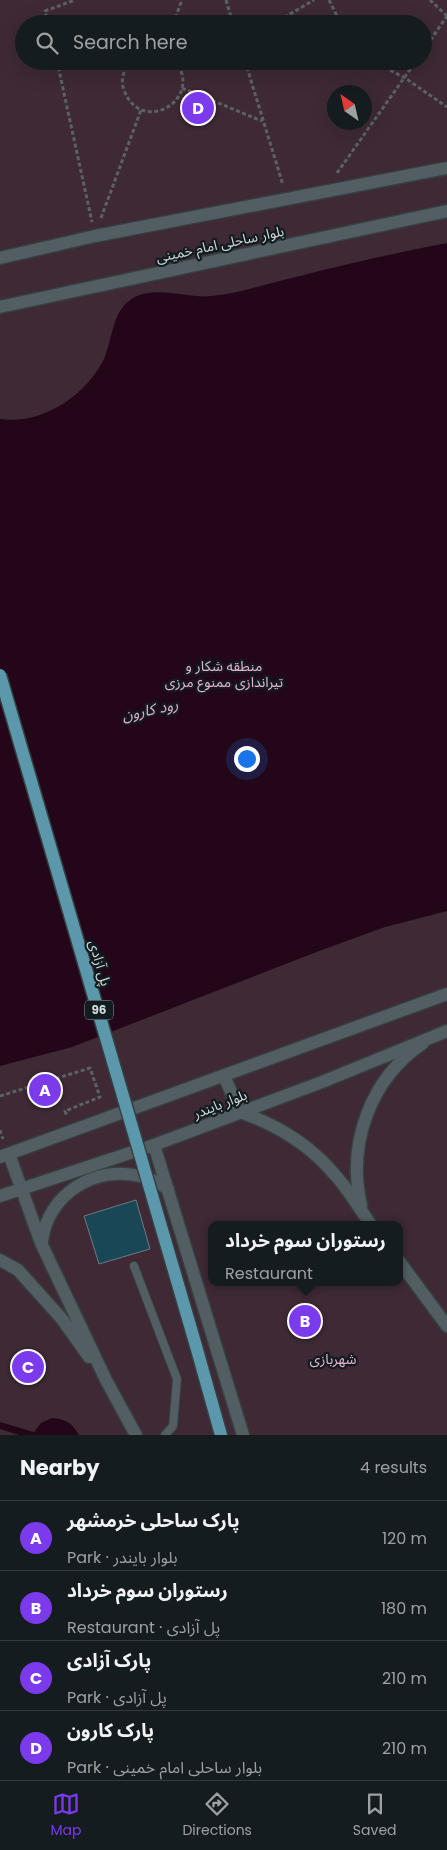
<!DOCTYPE html>
<html lang="en">
<head>
<meta charset="utf-8">
<style>
	:root { --surface:#141c1f; --page:#1d2528; --text:#f1f3f6; --muted:#9da1a4; --line:#333a3d; --accent:#7c3aed }
	body { margin:0; font-family:Poppins,"Noto Sans Arabic",sans-serif; background:var(--page); color:var(--text) }
	.compass { position:absolute; left:327px; top:85px; width:45px; height:45px; border-radius:50%; background:var(--surface); box-shadow:0 5px 20px #0002; rotate:326deg }
	.you { position:absolute; left:246px; top:758px; width:18px; height:18px; margin:-12px; border:4px solid #fff; border-radius:50%; background:#1a73e8; box-shadow:0 0 0 8px #1a73e833 }
	.badge { display:grid; place-items:center; width:32px; height:32px; border-radius:50%; background:var(--accent); color:#fff; font-size:16px; font-weight:700 }
	.pin { position:absolute; translate:-50% -50%; border:2px solid #fff; box-shadow:0 1px 5px #0006 }
	.popup { position:absolute; left:208px; top:1221px; width:195px; height:65px; box-sizing:border-box; display:grid; place-content:center; border-radius:10px; background:var(--surface); filter:drop-shadow(0 1px 4px #0005); font-size:16px; white-space:nowrap; color:var(--muted) }
	.popup b { font-size:19px; color:var(--text) }
	.popup::after { content:''; position:absolute; left:50%; top:100%; margin-left:-10px; border:10px solid transparent; border-top-color:var(--surface) }
	.list { margin:0; padding:0; list-style:none }
	h2 { display:flex; justify-content:space-between; align-items:center; height:65px; margin:0; padding:0 20px; font-size:21px }
	h2 small { font-size:16px; font-weight:400; color:var(--muted) }
	.list li { display:grid; grid-template-columns:32px 1fr auto; gap:15px; align-items:center; box-sizing:border-box; height:70px; padding:0 20px; border-top:1px solid var(--line) }
	.list b { display:block; font-size:19px; white-space:nowrap }
	.list p { margin:0; font-size:16px; white-space:nowrap; color:var(--muted) }
	.list em { font-size:16px; font-style:normal; color:var(--muted) }
	.icon { flex:none; width:28px; height:28px; fill:none; stroke:currentColor; stroke-width:2; stroke-linecap:round; stroke-linejoin:round }
	.map { position:relative; flex:none; width:447px; height:1435px; overflow:hidden }
	.search { position:absolute; background:var(--surface); box-shadow:0 5px 20px #0002; left:15px; right:15px; top:15px; height:55px; display:flex; align-items:center; gap:12px; box-sizing:border-box; padding:0 18px; border-radius:28px; color:var(--muted); font-size:19px }
	.sheet { height:345px; background:var(--surface) }
	nav { display:flex; justify-content:space-around; align-items:center; box-sizing:border-box; height:70px; border-top:1px solid var(--line); background:var(--surface); font-size:14px; color:var(--muted) }
	nav a { display:grid; justify-items:center; gap:2px }
	nav .on { color:var(--accent) }
	.map>svg:first-child { display:block }
	.green { fill:#3e2934; fill-rule:evenodd }
	.water { fill:#230718 }
	.building { fill:#1a4756; stroke:#6d7a7f }
	.lines { fill:none; stroke-linecap:round; stroke-linejoin:round }
	.lane-casing { stroke:#363f42; stroke-width:10 }
	.street-casing { stroke:#363f42; stroke-width:15 }
	.secondary-casing { stroke:#363f42; stroke-width:15 }
	.primary-casing { stroke:#363f42; stroke-width:15 }
	.path { stroke:#5a6266; stroke-width:3; stroke-dasharray:4 2.5; stroke-linecap:butt }
	.lane { stroke:#525e62; stroke-width:8 }
	.street { stroke:#525e62; stroke-width:12 }
	.secondary { stroke:#525e62; stroke-width:12 }
	.primary { stroke:#5c98ac; stroke-width:12 }
	.primary-bridge-casing { stroke:#363f42; stroke-width:15; stroke-linecap:butt }
	.primary-bridge { stroke:#5c98ac; stroke-width:12 }
	.labels { text-anchor:middle; stroke-width:4.5; stroke-linejoin:round; paint-order:stroke }
	.shield { fill:#111c20; stroke:#98a0a4; stroke-width:1 }
	.shield-label { font-size:12px; font-weight:bold; fill:#d2d9dc }
	.street-label { font-size:14px; fill:#d2d9dc; stroke:#111c20 }
	.park-label { font-size:14px; fill:#efb1d3; stroke:#111c20 }
	.water-label { font-size:15px; font-style:italic; fill:#e9abcd; stroke:#111c20 }
</style>
</head>
<body>
<div class="map">
<svg width="447" height="1435" viewBox="0 0 447 1435">
	<rect width="100%" height="100%" fill="#1b2529"/>
	<path class="green" d="M0,0H447V1435H0ZM24,24H423V61H24ZM334,92H364V122H334ZM211,1225H399V1282H211Z"/>
	<path class="water" d="M447,243V911L385,927L319,951L72,1047L0,1066V419C41,425 84,397 103,361C113,341 111,311 133,298C156,285 185,298 211,296C239,294 268,283 296,277C346,264 396,253 447,243Z
		M52,1418C66,1419 72,1423 79,1435H19L0,1429V1422L34,1432L41,1423Z"/>
	<path class="building" d="M136,1200L150,1249L99,1264L84,1216Z"/>
	<g class="lines">
		<defs>
			<path id="lane" d="M134,1266L177,1379L173,1426L165,1435"/>
			<path id="street" d="M224,1076L240,1112C277,1125 310,1145 335,1175C349,1190 359,1208 371,1225
				M154,1145L243,1435
				M9,1154L41,1243L106,1380L136,1435
				M361,1205C347,1144 370,1079 423,1043
				M42,1241C48,1194 95,1165 140,1176C150,1178 159,1183 168,1189
				M0,1260L18,1270L62,1319L89,1357
				M399,1261L447,1326"/>
			<path id="secondary" d="M0,258L95,236L447,168
				M0,307L447,211
				M0,1157L447,994
				M0,1196L154,1145L322,1082L447,1031"/>
			<path id="primary" d="M196,1346L221,1435"/>
		</defs>
		<use href="#lane" class="lane-casing"/>
		<use href="#street" class="street-casing"/>
		<use href="#secondary" class="secondary-casing"/>
		<use href="#primary" class="primary-casing"/>
		<path class="path" d="M226,0L233,24
			M329,0L341,24
			M430,0L447,16
			M48,24L45,11L75,0
			M173,24L182,0
			M273,24L314,0
			M423,51L447,16
			M57,61L92,222
			M111,61L125,67
			M131,61C124,69 120,80 124,90C139,132 194,106 181,71C179,68 176,64 174,61
			M245,61L283,185
			M373,61L405,78L447,107
			M182,88L262,121
			M337,173L416,61
			M101,218L141,110
			M0,1096L90,1068L100,1097L65,1111L67,1116
			M0,1130L3,1139"/>
		<use href="#lane" class="lane"/>
		<use href="#street" class="street"/>
		<use href="#secondary" class="secondary"/>
		<use href="#primary" class="primary"/>
		<defs>
			<path id="primary-bridge" d="M0,675L196,1346"/>
		</defs>
		<use href="#primary-bridge" class="primary-bridge-casing"/>
		<use href="#primary-bridge" class="primary-bridge"/>
	</g>
	<g class="labels">
		<rect class="shield" x="85" y="1000.5" width="28" height="19" rx="4"/>
		<g class="shield-label">
			<text x="99" y="1014">96</text>
		</g>
		<g class="street-label">
			<text transform="translate(220 244) rotate(-12)" y="5">بلوار ساحلی امام خمینی</text>
			<text transform="translate(100 963) rotate(74)" y="5">پل آزادی</text>
			<text transform="translate(220 1104) rotate(-21)" y="5">بلوار بایندر</text>
		</g>
		<g class="park-label">
			<text x="224" y="671">منطقه شکار و<tspan x="224" dy="16">تیراندازی ممنوع مرزی</tspan></text>
			<text x="333" y="1364">شهربازی</text>
		</g>
		<g class="water-label">
			<text transform="translate(150 710) rotate(-12)" y="5">رود کارون</text>
		</g>
	</g>
</svg>
<svg class="compass" viewBox="-18 -18 36 36"><path d="M0-13l5 13h-10z" fill="#e53935"/><path d="M0 13l5-13h-10z" fill="#9da1a4"/></svg>
<div class="you"></div>
<div class="pin badge" style="left:45px;top:1090px">A</div>
<div class="pin badge" style="left:305px;top:1321px">B</div>
<div class="popup"><b>رستوران سوم خرداد</b>Restaurant</div>
<div class="pin badge" style="left:28px;top:1367px">C</div>
<div class="pin badge" style="left:198px;top:108px">D</div>
<div class="search"><svg class="icon" aria-label="search" viewBox="0 0 24 24"><circle cx="10" cy="10" r="6"/><path d="M15 15l6 6"/></svg>Search here</div>
</div>
<section class="sheet">
<h2>Nearby<small>4 results</small></h2>
<ul class="list">
<li><span class="badge">A</span><div><b>پارک ساحلی خرمشهر</b><p>Park · بلوار بایندر</p></div><em>120 m</em></li>
<li><span class="badge">B</span><div><b>رستوران سوم خرداد</b><p>Restaurant · پل آزادی</p></div><em>180 m</em></li>
<li><span class="badge">C</span><div><b>پارک آزادی</b><p>Park · پل آزادی</p></div><em>210 m</em></li>
<li><span class="badge">D</span><div><b>پارک کارون</b><p>Park · بلوار ساحلی امام خمینی</p></div><em>210 m</em></li>
</ul>
</section>
<nav>
<a class="on"><svg class="icon" aria-label="map" viewBox="0 0 24 24"><path d="M3 6l6-2 6 2 6-2v14l-6 2-6-2-6 2zM9 4v14M15 6v14"/></svg>Map</a>
<a><svg class="icon" aria-label="directions" viewBox="0 0 24 24"><path d="M12 3l9 9-9 9-9-9zM9 14v-3h6M13 9l2 2-2 2"/></svg>Directions</a>
<a><svg class="icon" aria-label="saved" viewBox="0 0 24 24"><path d="M7 4h10v16l-5-4-5 4z"/></svg>Saved</a>
</nav>
</body>
</html>
